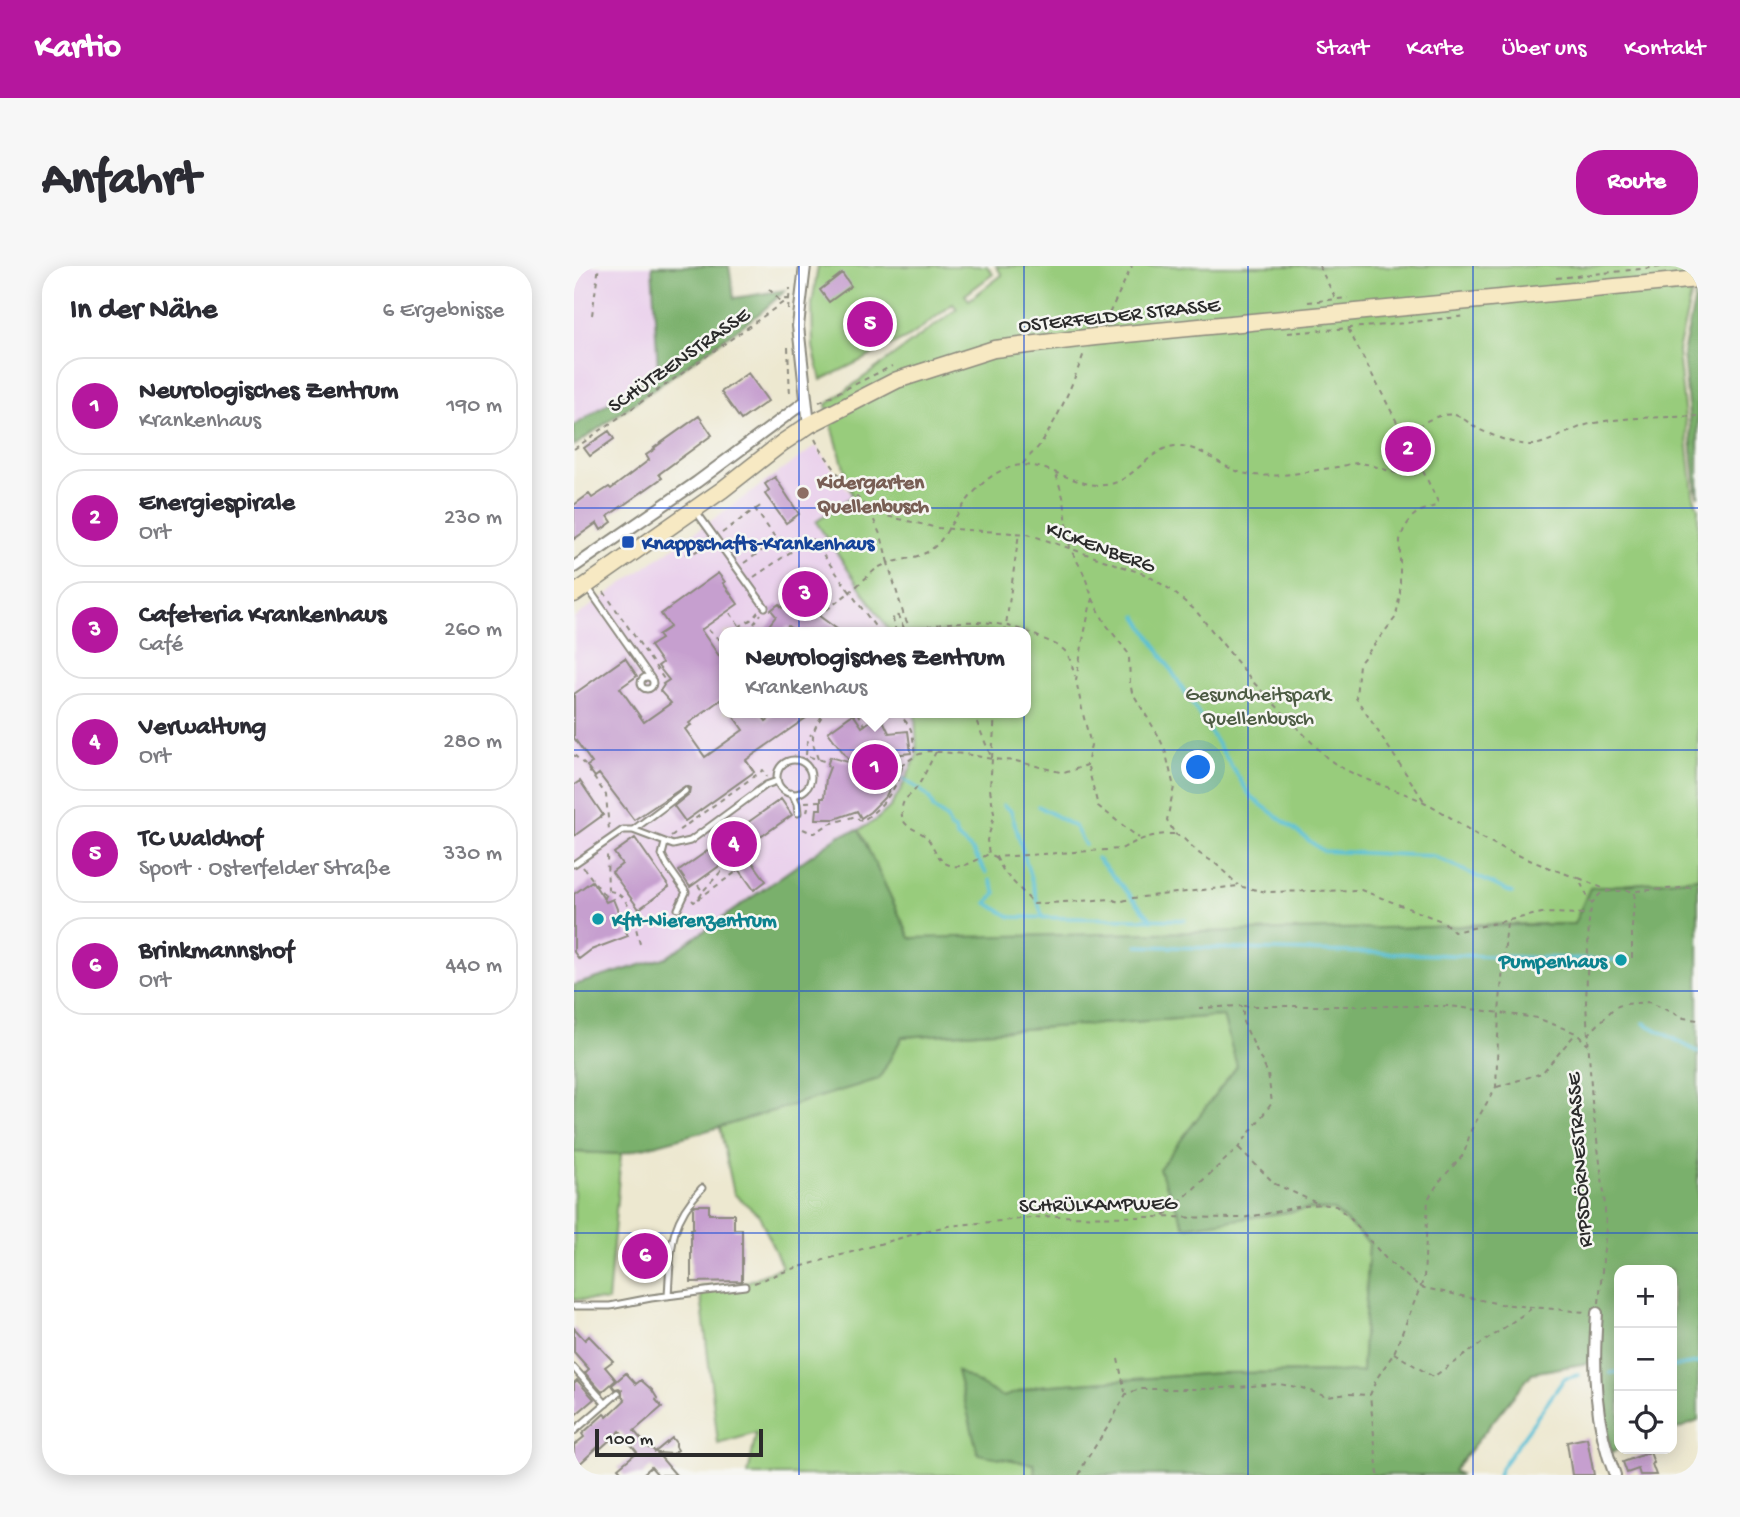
<!DOCTYPE html>
<html lang="de">
<head>
<meta charset="utf-8">
<style>
	:root { --surface:#fff; --page:#f7f7f7; --text:#2b2b33; --muted:#7c7c81; --line:#e1e1e2; --accent:#b5179e }
	body { margin:0; font-family:"Gochi Hand",sans-serif; background:var(--page); color:var(--text) }
	.controls { position:absolute; right:21px; bottom:21px; display:grid; overflow:hidden; border-radius:14px; box-shadow:0 4px 18px #0003 }
	.controls button { width:63px; height:63px; display:grid; place-items:center; padding:0; border:0; border-bottom:2px solid var(--line); background:var(--surface); color:var(--text); font:35px sans-serif }
	.scale { position:absolute; left:21px; bottom:18px; width:168px; box-sizing:border-box; padding-left:7px; border:4px solid #2b2b2b; border-top:0; font-size:19px; line-height:24px; white-space:nowrap; color:#2b2b2b; -webkit-text-stroke:5px #f6f6f2; paint-order:stroke }
	.you { position:absolute; left:625px; top:502px; width:24px; height:24px; margin:-18px; border:5px solid #fff; border-radius:50%; background:#1a73e8; box-shadow:0 0 0 10px #1a73e833 }
	.badge { display:grid; place-items:center; width:46px; height:46px; border-radius:50%; background:var(--accent); color:#fff; font-size:23px; font-weight:700 }
	.pin { position:absolute; translate:-50% -50%; border:4px solid #fff; box-shadow:0 2px 7px #0006 }
	.popup { position:absolute; left:145px; top:361px; width:312px; height:91px; box-sizing:border-box; display:grid; place-content:center; border-radius:14px; background:var(--surface); filter:drop-shadow(0 2px 5px #0005); font-size:23px; white-space:nowrap; color:var(--muted) }
	.popup b { font-size:26px; color:var(--text) }
	.popup::after { content:''; position:absolute; left:50%; top:100%; margin-left:-14px; border:14px solid transparent; border-top-color:var(--surface) }
	.list { margin:0; padding:0; list-style:none }
	h2 { display:flex; justify-content:space-between; align-items:center; height:91px; margin:0; padding:0 28px; font-size:30px }
	h2 small { font-size:23px; font-weight:400; color:var(--muted) }
	.list li { display:grid; grid-template-columns:46px 1fr auto; gap:21px; align-items:center; box-sizing:border-box; height:98px; margin:0 14px 14px; padding:0 14px; border:2px solid var(--line); border-radius:28px }
	.list b { display:block; font-size:26px; white-space:nowrap }
	.list p { margin:0; font-size:23px; white-space:nowrap; color:var(--muted) }
	.list em { font-size:23px; font-style:normal; color:var(--muted) }
	.icon { flex:none; width:38px; height:38px; fill:none; stroke:currentColor; stroke-width:2; stroke-linecap:round; stroke-linejoin:round }
	.map { position:relative; flex:none; width:1124px; height:1209px; overflow:hidden; border-radius:28px }
	header { display:flex; align-items:center; gap:42px; box-sizing:border-box; height:98px; padding:0 35px; background:var(--accent); color:#fff }
	header strong { font-size:33px }
	nav { display:flex; gap:38px; margin-inline-start:auto; font-size:24px }
	.intro { display:flex; align-items:center; justify-content:space-between; box-sizing:border-box; height:168px; padding:0 42px }
	h1 { margin:0; font-size:49px }
	.button { padding:18px 32px; border-radius:28px; background:var(--accent); color:#fff; font-size:24px; font-weight:700 }
	main { display:flex; gap:42px; padding:0 42px }
	aside { flex:1; background:var(--surface); border-radius:28px; box-shadow:0 4px 18px #0003 }
	.map>svg:first-child { display:block }
	.built { fill:#ead1ec }
	.green { fill:#98cc7c; stroke:#627c54; stroke-width:2 }
	.forest { fill:#7ab06c; stroke:#526e4c; stroke-width:2 }
	.lines { fill:none; stroke-linecap:round; stroke-linejoin:round }
	.stream { stroke:#59c0d6; stroke-width:3.5 }
	.building { fill:#c69fcf }
	.service-casing { stroke:#8c8a7e; stroke-width:9 }
	.minor-casing { stroke:#8c8a7e; stroke-width:14 }
	.secondary-casing { stroke:#8c8a7e; stroke-width:19 }
	.path { stroke:#8c8a7e; stroke-width:2; stroke-dasharray:5 5; stroke-linecap:butt }
	.service { stroke:#fff; stroke-width:5 }
	.minor { stroke:#fff; stroke-width:10 }
	.secondary { stroke:#f7e9c3; stroke-width:16 }
	.grid { fill:none; stroke:#1d4ed8; stroke-width:2; stroke-opacity:0.55 }
	.education-dot { fill:#8d6e63; stroke:#f6f6f2; stroke-width:2.5 }
	.transit-dot { fill:#1a4fb4; stroke:#f6f6f2; stroke-width:2.5 }
	.culture-dot { fill:#0f9aa8; stroke:#f6f6f2; stroke-width:2.5 }
	.labels { text-anchor:middle; stroke-width:5; stroke-linejoin:round; paint-order:stroke }
	.street-label { font-size:21px; fill:#2b2b2b; stroke:#f6f6f2 }
	.education-label { font-size:21px; font-weight:bold; fill:#785e54; stroke:#f6f6f2; text-anchor:start }
	.transit-label { font-size:21px; font-weight:bold; fill:#164399; stroke:#f6f6f2; text-anchor:start }
	.park-label { font-size:21px; fill:#4c5b43; stroke:#f6f6f2 }
	.culture-label { font-size:21px; font-weight:bold; fill:#0d838f; stroke:#f6f6f2; text-anchor:start }
</style>
</head>
<body>
<header>
<strong>Kartio</strong>
<nav><a>Start</a><a>Karte</a><a>Über uns</a><a>Kontakt</a></nav>
</header>
<div class="intro"><h1>Anfahrt</h1><a class="button">Route</a></div>
<main>
<aside>
<h2>In der Nähe<small>6 Ergebnisse</small></h2>
<ul class="list">
<li><span class="badge">1</span><div><b>Neurologisches Zentrum</b><p>Krankenhaus</p></div><em>190 m</em></li>
<li><span class="badge">2</span><div><b>Energiespirale</b><p>Ort</p></div><em>230 m</em></li>
<li><span class="badge">3</span><div><b>Cafeteria Krankenhaus</b><p>Café</p></div><em>260 m</em></li>
<li><span class="badge">4</span><div><b>Verwaltung</b><p>Ort</p></div><em>280 m</em></li>
<li><span class="badge">5</span><div><b>TC Waldhof</b><p>Sport · Osterfelder Straße</p></div><em>330 m</em></li>
<li><span class="badge">6</span><div><b>Brinkmannshof</b><p>Ort</p></div><em>440 m</em></li>
</ul>
</aside>
<div class="map">
<svg width="1124" height="1209" viewBox="0 0 1124 1209">
	<rect width="100%" height="100%" fill="#f6f6f2"/>
	<filter id="ink" filterUnits="userSpaceOnUse"><feTurbulence type="fractalNoise" baseFrequency=".0143" numOctaves="2"/><feDisplacementMap in="SourceGraphic" scale="14" xChannelSelector="R" yChannelSelector="G"/><feConvolveMatrix kernelMatrix="1 2 1 2 8 2 1 2 1" color-interpolation-filters="sRGB"/></filter>
	<filter id="wash" filterUnits="userSpaceOnUse"><feTurbulence type="fractalNoise" baseFrequency=".00686" numOctaves="4" result="noise"/><feDisplacementMap in="SourceGraphic" scale="28" xChannelSelector="R" yChannelSelector="G"/><feGaussianBlur stdDeviation="1.57" result="paint"/><feColorMatrix in="noise" values="0 0 0 0 0 0 0 0 0 0 0 0 0 0 0 0 0 1.4 0 .05"/><feComposite in="paint" operator="in"/></filter>
	<g filter="url(#wash)">
		<rect width="100%" height="100%" fill="#ede8d0"/>
		<path class="built" d="M0,0H78L84,104L0,160Z
			M242,180L278,230L242,256L316,366H150V447H341L343,489L326,525L316,541L302,554L285,564L266,569L93,691L0,719V352Z"/>
		<path class="green" d="M244,0H413L419,8L391,29L395,34L428,9L422,0H1124L1104,85L1119,228L1124,242V612L1017,622L1000,658H899L829,670L336,672L285,564L302,554L316,541L326,525L343,489L341,447H452V366H316L242,256L278,230L252,139L383,43L379,38L337,70L247,114L239,81L238,38Z
			M649,750L663,800L586,903L736,943L760,944L795,977L788,1106L645,1107L464,1120L429,1131L460,1198L462,1209H174L182,1167L144,1178L126,1021L168,1018L208,1001L185,949L160,928L146,861L305,813L328,771Z
			M0,886L47,888L34,1035L0,1033Z"/>
		<path class="forest" d="M78,0H155L160,32L212,24L186,47L0,180V160L84,104Z
			M1124,25V231L1122,225L1109,87L1122,28Z
			M285,564L336,672L1000,658L1016,622L1124,612V1155L1098,1165V1004H1045L1046,1183L1037,1186L1028,1140L1025,1095L958,1107L879,1205L887,1209H462L460,1198L404,1188L383,1105L429,1131L464,1120L645,1107L788,1106L795,977L760,944L736,943L611,961L585,903L663,800L649,750L328,771L305,813L146,861L47,888L0,886V719L93,691L266,569Z"/>
		<g class="lines">
			<path class="stream" d="M563,350L677,531L749,585L859,590L938,627
				M329,513C340,521 357,527 359,542L373,553L376,562L381,564L382,570L399,585L412,607
				M429,539L437,545L469,653
				M464,540L501,561L511,579
				M523,592L578,654
				M416,614L422,627L413,637L437,651L611,654
				M563,680L1044,694
				M1070,757L1124,786
				M1098,1101L1124,1097
				M1036,1107L1045,1106
				M924,1209L927,1202L990,1113L1004,1109"/>
		</g>
		<g id="blocks">
			<path class="building" d="M268,7L277,20L255,36L246,24Z
				M174,107L194,135L167,154L147,126Z
				M125,150L138,169L85,208L88,212L34,250L38,256L27,264L23,257L0,273V239L15,228L18,232L35,221L37,223L75,194L72,189L81,183L80,182Z
				M35,165L40,173L16,190L10,182Z
				M201,211L225,248L212,257L191,228L195,224L191,218Z
				M144,307L151,316L149,317L164,338L127,364L150,397V431L115,457L117,459L111,463L131,491L169,464L157,447H186L192,455L203,447H239L172,494L180,506L111,555L100,540L115,528L116,522L111,520L60,554L25,508L21,511L13,500L18,497L0,472V428L51,392L63,410L46,422L70,456L97,437L86,425L90,419L89,418L95,414L84,400L88,397L76,380L87,373L84,369L96,361L87,348Z
				M216,333L238,349L241,347L267,366H222L214,360L208,366H190L202,350L197,344L205,338L208,342Z
				M279,448L288,461L306,448L315,467L334,465L337,487L318,489L313,508L321,511L312,530L296,546L287,552L283,545L261,553H242L243,543H247V532H250L252,512L256,501L253,500L256,491L277,497L254,466Z
				M6,515L29,549L0,570V519Z
				M207,533L218,549L172,581L175,585L172,587L192,615L180,624L165,603L162,605L157,598L154,600L151,596L116,621L105,605Z
				M61,572L95,621L65,643L38,606L48,598L40,587Z
				M18,615L32,636L39,633L54,670L17,684L5,693L0,686V628Z
				M120,939H135V948H160V963H168V1015L117,1016V963H119V942Z
				M65,966L88,973L77,1014L50,1007L55,990L59,991Z
				M0,1062L11,1074L15,1070L39,1095L31,1101L42,1114L28,1126L11,1107L15,1103L0,1086Z
				M52,1107L62,1118L67,1114L78,1124L83,1132L82,1134L88,1141L60,1165L75,1182L76,1180L81,1186L98,1172L102,1177V1181L104,1184L99,1188L83,1187L102,1209H84L77,1201L68,1209H50L44,1202L63,1186L46,1165L27,1182L25,1180L0,1203V1179L10,1171L8,1168L30,1148L33,1151L51,1134L48,1130V1124L45,1122L41,1123L38,1119Z
				M3,1114L20,1133L0,1150V1117Z
				M1013,1172L1020,1209H998L993,1176Z
				M1076,1186L1080,1197L1078,1198L1082,1209H1066L1064,1203L1053,1207L1049,1196Z"/>
		</g>
	</g>
	<g filter="url(#ink)">
		<use href="#blocks" fill-opacity="0" stroke="#8c8a7e" stroke-width="2"/>
		<g class="lines">
			<defs>
				<path id="service" d="M121,244L191,341
					M14,322L77,412
					M67 417a6 6 0 1 1 12 0a6 6 0 1 1-12 0Z
					M203 511a17 17 0 1 1 34 0a17 17 0 1 1-34 0Z
					M218,527L223,538L224,547
					M59,564L111,525
					M91,577L88,589L93,599L112,626L104,643
					M0,598L49,564H59L99,579L116,575L192,519L203,515
					M94,1030C97,984 94,958 128,922
					M0,1040H36L77,1032L171,1020
					M0,1102L32,1138
					M0,1165L44,1127"/>
				<path id="minor" d="M231,0L224,60L235,159
					M0,301L123,216L232,135
					M1023,1047C1019,1102 1020,1157 1041,1209"/>
				<path id="secondary" d="M0,328L148,224L208,177L235,159L323,114L420,83L521,71L1124,13"/>
			</defs>
			<use href="#service" class="service-casing"/>
			<use href="#minor" class="minor-casing"/>
			<use href="#secondary" class="secondary-casing"/>
			<path class="path" d="M745,0L763,35
				M982,12L1095,0
				M195,23L205,34L213,33
				M734,36L774,32
				M214,44L216,22
				M18,49L25,0
				M531,56L558,0
				M714,67L813,59L893,50
				M214,81L216,131
				M245,136L318,100
				M241,173L245,181L273,220L295,244L308,249L364,262L454,268L573,309L597,324L622,345L681,418L752,491C781,514 817,520 850,536C869,545 886,559 905,570C934,586 973,602 1004,612L1017,637
				M828,173C839,162 864,145 881,149C889,151 897,159 904,163C920,170 938,178 956,179C971,180 998,162 1016,158C1051,150 1089,152 1124,150
				M0,183L214,33
				M449,198C454,190 462,185 467,177C485,151 499,117 510,87
				M849,205L864,236L861,240L844,246L838,251L830,263L826,274V326L822,351L785,398L782,432L850,535
				M182,243L188,239
				M296,245L308,273L314,297L303,302L276,326L305,366
				M148,267L181,243L203,274
				M111,288H118L135,277
				M170,297L209,270
				M180,311L237,272L276,326L243,351
				M30,326L92,416
				M156,347L165,359
				M134,364L146,374
				M156,366L178,353L184,346
				M174,366L187,348
				M322,366L319,353L320,349L324,350L332,366
				M334,366C378,352 425,351 467,372C474,375 485,379 491,385C497,392 498,402 501,410
				M338,366L330,350L314,297C327,294 349,291 359,282C367,276 372,266 378,257C391,236 409,210 434,202C469,189 502,226 537,218C562,212 580,178 605,180C630,181 649,204 673,208C702,213 735,205 763,201C770,200 777,197 784,197C801,197 826,213 841,208C851,205 853,195 852,186L846,181L841,179L834,188L830,186L824,158L772,59
				M431,366L445,267
				M150,371L146,374L150,379
				M191,447L192,453
				M284,447L292,461
				M322,447C341,461 338,468 341,489
				M399,447L418,493L416,523L420,547L418,559L413,574L415,588L422,591L547,583C566,573 581,567 601,568L593,554L600,521L591,484L584,469L558,426L556,417L555,391L554,387L531,357L519,333
				M362,486C355,498 349,514 340,525C335,531 329,532 328,542C325,564 344,561 354,573C362,584 364,597 379,600C391,602 404,593 415,588
				M0,489L11,499L32,529L35,564
				M232,489L233,477L237,468
				M418,492L421,447
				M244,493C236,471 237,466 250,447
				M317,495L328,499L343,489L354,485L391,488L418,493L442,495L490,507L513,499L517,479L509,448L502,414L510,369L516,341L519,333L509,306L496,282L490,234L482,208
				M230,497L233,490L253,496
				M514,501L524,540L565,572
				M231,536L246,535
				M233,546L235,537
				M229,563L238,567H241L255,558L282,550L285,554L288,555C306,543 324,523 328,500
				M601,568L610,573L626,588L641,597L664,619
				M97,570L189,504L193,511
				M422,591L430,606L460,638L537,633L545,636L559,632L664,620L693,626L787,624L870,656L880,666L968,647L1015,648
				M9,601L31,630
				M1005,612L1035,625H1061L1124,621
				M130,624L153,599
				M35,625C58,627 61,663 67,681
				M29,633L34,625L33,587
				M124,633L162,606L161,604
				M118,634L120,636L124,633L129,626L123,618
				M1050,695L1058,694V661L1061,626
				M625,742L668,740
				M1014,769L1039,743L1044,740L1051,738L1075,736L1110,752L1124,754
				M923,821L968,807L1002,767
				M665,882L701,918L745,938
				M590,950L664,882L698,837L694,808L669,756V740H876L963,752L1002,767L1014,779
				M180,1017L215,1004L351,965L374,960L478,950L668,952L696,947L723,941L746,938L762,940L776,952L813,994L846,1021L926,1038L1011,1046
				M1025,1037L1032,962L1030,927L1018,836L1012,737L1015,654L1018,637L1026,628L1035,625
				M820,1087L859,1111L957,1043
				M544,1093L551,1126
				M505,1209L511,1196L537,1156L552,1128L566,1123H634L705,1118L728,1122L753,1131L773,1128L796,1129
				M804,1209L796,1129L803,1112L820,1087L850,1012L854,933L865,916L890,888L897,864L922,821L925,747L933,656"/>
			<use href="#service" class="service"/>
			<use href="#minor" class="minor"/>
			<use href="#secondary" class="secondary"/>
		</g>
	</g>
	<path class="grid" d="M225,0V1209M450,0V1209M674,0V1209M899,0V1209M0,242H1124M0,484H1124M0,725H1124M0,967H1124"/>
	<circle class="education-dot" cx="229" cy="227" r="7"/>
	<rect class="transit-dot" x="47" y="269" width="14" height="14" rx="3.5"/>
	<g class="culture-dot">
		<circle cx="24" cy="653" r="7"/>
		<circle cx="1047" cy="694" r="7"/>
	</g>
	<g class="labels">
		<g class="street-label">
			<text transform="translate(545 48) rotate(-6)" y="7">OSTERFELDER STRASSE</text>
			<text transform="translate(104 93) rotate(-35)" y="7">SCHÜTZENSTRASSE</text>
			<text transform="translate(527 280) rotate(20)" y="7">KICKENBERG</text>
			<text transform="translate(1004 894) rotate(-94)" y="7">RIPSDÖRNESTRASSE</text>
			<text transform="translate(524 937) rotate(-1)" y="7">SCHRÜLKAMPWEG</text>
		</g>
		<g class="education-label">
			<text x="243" y="222">Kidergarten<tspan x="243" dy="24">Quellenbusch</tspan></text>
		</g>
		<g class="transit-label">
			<text x="68" y="283">Knappschafts-Krankenhaus</text>
		</g>
		<g class="park-label">
			<text x="684" y="434">Gesundheitspark<tspan x="684" dy="24">Quellenbusch</tspan></text>
		</g>
		<g class="culture-label">
			<text x="38" y="660">KfH-Nierenzentrum</text>
			<text x="1033" y="701" text-anchor="end">Pumpenhaus</text>
		</g>
	</g>
</svg>
<div class="controls">
<button>+</button>
<button>−</button>
<button><svg class="icon" aria-label="locate" viewBox="0 0 24 24"><circle cx="12" cy="12" r="6"/><path d="M12 2v4M12 18v4M2 12h4M18 12h4"/></svg></button>
</div>
<div class="scale">100 m</div>
<div class="you"></div>
<div class="pin badge" style="left:301px;top:501px">1</div>
<div class="popup"><b>Neurologisches Zentrum</b>Krankenhaus</div>
<div class="pin badge" style="left:834px;top:183px">2</div>
<div class="pin badge" style="left:231px;top:328px">3</div>
<div class="pin badge" style="left:160px;top:578px">4</div>
<div class="pin badge" style="left:296px;top:58px">5</div>
<div class="pin badge" style="left:71px;top:990px">6</div>
</div>
</main>
</body>
</html>
